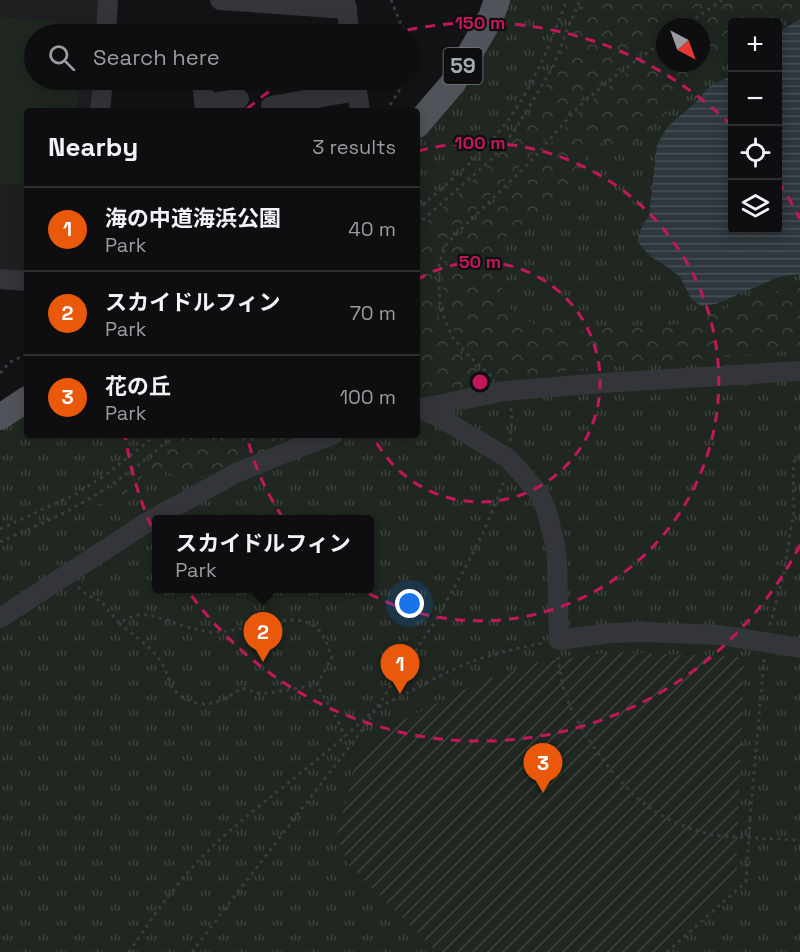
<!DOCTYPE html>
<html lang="en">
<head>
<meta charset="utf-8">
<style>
	:root { --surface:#0e0e10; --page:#171719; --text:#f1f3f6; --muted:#9b9c9f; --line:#2e2e30; --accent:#ea580c }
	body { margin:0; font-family:"Space Grotesk","Noto Sans JP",sans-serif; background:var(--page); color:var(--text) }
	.controls { position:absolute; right:18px; top:18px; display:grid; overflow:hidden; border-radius:6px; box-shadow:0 3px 15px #0003 }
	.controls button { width:54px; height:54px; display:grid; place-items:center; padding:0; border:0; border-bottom:2px solid var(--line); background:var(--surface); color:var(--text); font:30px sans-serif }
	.compass { position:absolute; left:656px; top:18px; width:54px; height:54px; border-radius:50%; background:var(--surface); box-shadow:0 3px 15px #0003; rotate:139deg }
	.you { position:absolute; left:410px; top:604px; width:21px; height:21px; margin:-15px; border:4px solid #fff; border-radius:50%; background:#1a73e8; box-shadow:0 0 0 9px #1a73e833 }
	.badge { display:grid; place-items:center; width:39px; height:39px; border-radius:50%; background:var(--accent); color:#fff; font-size:20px; font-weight:700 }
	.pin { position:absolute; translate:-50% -50px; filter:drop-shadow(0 2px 3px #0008) }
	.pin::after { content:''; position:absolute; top:32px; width:21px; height:18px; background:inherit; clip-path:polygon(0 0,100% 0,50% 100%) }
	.popup { position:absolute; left:152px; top:515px; width:222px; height:78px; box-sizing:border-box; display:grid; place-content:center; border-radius:6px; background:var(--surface); filter:drop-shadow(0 2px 4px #0005); font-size:20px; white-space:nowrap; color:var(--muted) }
	.popup b { font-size:22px; color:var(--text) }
	.popup::after { content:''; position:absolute; left:50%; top:100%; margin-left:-12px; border:12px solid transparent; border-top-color:var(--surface) }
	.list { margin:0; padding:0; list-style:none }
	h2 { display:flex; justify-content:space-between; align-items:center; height:78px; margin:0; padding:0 24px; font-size:26px }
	h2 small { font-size:20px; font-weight:400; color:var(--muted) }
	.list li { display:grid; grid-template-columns:39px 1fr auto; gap:18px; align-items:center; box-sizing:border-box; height:84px; padding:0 24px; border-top:2px solid var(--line) }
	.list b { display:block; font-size:22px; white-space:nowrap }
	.list p { margin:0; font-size:20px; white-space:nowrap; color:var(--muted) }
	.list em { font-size:20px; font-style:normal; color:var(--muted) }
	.icon { flex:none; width:33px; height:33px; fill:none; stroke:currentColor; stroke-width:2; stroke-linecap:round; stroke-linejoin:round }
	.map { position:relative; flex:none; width:800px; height:952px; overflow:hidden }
	.search { position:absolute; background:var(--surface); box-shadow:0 3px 15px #0003; left:24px; top:24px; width:396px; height:66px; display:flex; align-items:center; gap:15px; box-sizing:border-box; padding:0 21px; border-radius:33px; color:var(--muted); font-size:22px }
	.panel { position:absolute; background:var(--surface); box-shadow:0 3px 15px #0003; left:24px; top:108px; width:396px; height:330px; border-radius:6px }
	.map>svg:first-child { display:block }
	.built { fill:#1f1f22 }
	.grass { fill:url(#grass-tufts); fill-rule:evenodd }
	.forest { fill:url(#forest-crowns) }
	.garden { fill:url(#garden-furrows) }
	.pitch { fill:#1f2720 }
	.water { fill:url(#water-rules) }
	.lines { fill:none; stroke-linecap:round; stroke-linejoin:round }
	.path { stroke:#3a3c41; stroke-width:3; stroke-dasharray:3 4.5; stroke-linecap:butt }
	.minor { stroke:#34353a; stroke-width:20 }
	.major { stroke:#505359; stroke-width:26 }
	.path-bridge { stroke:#3a3c41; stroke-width:3; stroke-dasharray:3 4.5; stroke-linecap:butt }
	.ring { fill:none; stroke:#c2185b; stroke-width:3; stroke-dasharray:10 8 }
	.labels { text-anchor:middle; stroke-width:4.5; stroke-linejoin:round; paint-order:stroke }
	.shield { fill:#0e0e10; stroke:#787c84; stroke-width:1.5 }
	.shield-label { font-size:21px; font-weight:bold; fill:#a5abb5 }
	.centre { fill:#c2185b; stroke:#0e0e10; stroke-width:3 }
	.ring-label { font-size:18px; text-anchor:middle; font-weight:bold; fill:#c2185b; stroke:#0e0e10; stroke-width:4.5; stroke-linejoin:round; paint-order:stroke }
</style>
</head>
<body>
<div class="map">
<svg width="800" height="952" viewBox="0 0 800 952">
	<defs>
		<pattern id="grass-tufts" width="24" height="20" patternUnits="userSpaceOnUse" patternTransform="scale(1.5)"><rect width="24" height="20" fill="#1f2720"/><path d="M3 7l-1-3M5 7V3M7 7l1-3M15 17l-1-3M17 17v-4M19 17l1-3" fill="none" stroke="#3d443e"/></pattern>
		<pattern id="forest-crowns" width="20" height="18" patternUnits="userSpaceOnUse" patternTransform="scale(1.5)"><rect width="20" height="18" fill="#1f2720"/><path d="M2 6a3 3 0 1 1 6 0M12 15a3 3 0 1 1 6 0" fill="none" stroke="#3d443e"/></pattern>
		<pattern id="garden-furrows" width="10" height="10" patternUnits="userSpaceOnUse" patternTransform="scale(1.5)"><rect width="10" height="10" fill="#1f2720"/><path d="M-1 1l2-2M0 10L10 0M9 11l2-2" fill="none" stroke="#3d443e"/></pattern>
		<pattern id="water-rules" width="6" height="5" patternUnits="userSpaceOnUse" patternTransform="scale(1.5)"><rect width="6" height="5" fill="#2d373d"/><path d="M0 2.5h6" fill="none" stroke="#485157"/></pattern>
	</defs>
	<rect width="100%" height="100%" fill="#131315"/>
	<path class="built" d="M0,0H99L101,34H34V80H97L95,111H27V276L0,273Z"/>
	<path class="grass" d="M505,0H800V952H0V425L27,407V435H417V139L475,64ZM732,22H778V230H732ZM665,27H701V63H665ZM156,520H370V588H156Z"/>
	<path class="forest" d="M584,0H713L675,27H665V34L608,76L575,104L552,133L527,159L444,241L435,262L434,285L436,309L449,341L466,359L497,388L417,403V230C452,200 487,170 516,134C548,95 565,46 584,0Z
		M729,0H800V10L768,22H732V48L719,60L701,70L682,93L671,109L636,142L616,146L606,140L587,152L575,187L531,222L515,226L504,241L494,261L508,307L532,323L572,334L602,326L661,327L682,323L715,312L746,300L797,286L800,288V350L570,370L502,383L456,335L450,324L444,307L443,284V263L450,245L533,164L581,110L614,82L665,45V63H701V27H690Z
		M180,435H315L203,477L184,480L165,472L144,475L119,499L83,508C117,486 149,462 180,435Z"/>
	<path class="garden" d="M614,652L744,657L736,879L657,952H437L348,864L337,834L359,753L403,720L480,682L539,662Z"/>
	<path class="pitch" d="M0,17L85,25V34H34V80H80L77,111H27V186L0,183Z"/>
	<path class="water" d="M800,19V274L779,277L716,304L701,306L691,299L680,277L669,268L650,256L637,241L642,226L649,216L657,144L668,126L695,103L710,86L729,77L732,74V230H778V32Z"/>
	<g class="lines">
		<path class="path" d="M391,0L405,34
			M683,27L722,0
			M386,111L399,91L402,80
			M417,210C448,183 481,156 506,123C534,86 550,43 567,0
			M417,225L492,159L515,130L554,65L567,30L580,0
			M0,373L10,362L27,354
			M491,376L469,356L453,338L440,308L439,285V263L447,243L530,162L578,107L611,79L665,40
			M510,441L512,413L510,406
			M0,529L74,495L107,474L156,435
			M0,542C27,529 55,519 80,504C114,485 145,461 174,435
			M78,587L87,595L101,601L119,623C124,621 131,616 136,615C160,612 191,634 218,632C244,631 286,613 309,623C323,629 327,644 332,657L317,685L339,723L345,737
			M119,623C131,634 145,642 155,654C160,659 164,667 167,674C169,678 169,683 172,687C177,694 183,698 190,701C211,709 225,699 242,688L262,694L317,685
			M770,625L784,573L794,510L793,483L794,459L800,456
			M558,657C560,674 563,691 570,706C585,739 617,783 646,805C664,819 686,828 708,834C717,836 727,836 735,837C757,838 778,839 800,840
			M379,707C404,695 429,681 454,669C482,656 513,649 543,643
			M750,819L764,658
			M129,952C157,910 187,868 225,835C274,792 327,755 374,710
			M192,952L366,725L397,676L410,659L436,620L465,568L483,533L498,497L504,480
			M667,952L746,882"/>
		<path class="minor" d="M220,0L347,9
			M345,0L350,34
			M106,34L108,0
			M202,80L205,111
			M357,91L360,111
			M204,104L239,99
			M271,106L357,91L355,80
			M100,111L103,80
			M0,279L27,281
			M423,408L427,412L439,417L509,459L538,492L546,509L555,544L557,559L559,640L609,633L644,632L721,635L800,648
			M418,409L505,391L603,383L800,371
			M0,618L149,521L234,474L297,448L333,435"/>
		<path class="major" d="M417,125L453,83L491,17L497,0
			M0,417L27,399"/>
		<path class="path-bridge" d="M746,882L750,819"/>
	</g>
	<g class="ring">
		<path d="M417 280A120 120 0 1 1 373 436"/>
		<path d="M418 151A239 239 0 1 1 247 436"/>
		<path d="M800 545A359 359 0 0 1 125 435M247 109A359 359 0 0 1 284 81M390 34A359 359 0 0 1 732 126M778 181A359 359 0 0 1 800 219"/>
	</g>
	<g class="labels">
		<rect class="shield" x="443.5" y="48" width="39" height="36" rx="4.5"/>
		<g class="shield-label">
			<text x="463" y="73">59</text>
		</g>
	</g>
	<circle cx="480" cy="382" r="9" class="centre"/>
	<g class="ring-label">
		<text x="480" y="29">150 m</text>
		<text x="480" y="149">100 m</text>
		<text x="480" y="268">50 m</text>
	</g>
</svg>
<div class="controls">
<button>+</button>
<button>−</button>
<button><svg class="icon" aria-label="locate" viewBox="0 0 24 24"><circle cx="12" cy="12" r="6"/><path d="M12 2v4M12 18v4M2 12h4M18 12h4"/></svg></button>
<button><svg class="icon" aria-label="layers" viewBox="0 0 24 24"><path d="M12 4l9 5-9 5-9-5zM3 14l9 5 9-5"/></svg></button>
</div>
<svg class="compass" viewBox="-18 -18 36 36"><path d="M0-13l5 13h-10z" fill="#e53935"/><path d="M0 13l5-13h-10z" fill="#9b9c9f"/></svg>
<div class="you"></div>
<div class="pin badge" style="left:400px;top:694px">1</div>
<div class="pin badge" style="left:263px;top:662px">2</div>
<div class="popup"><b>スカイドルフィン</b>Park</div>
<div class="pin badge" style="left:543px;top:793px">3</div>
<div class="search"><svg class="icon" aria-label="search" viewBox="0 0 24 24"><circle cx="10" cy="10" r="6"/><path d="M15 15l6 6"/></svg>Search here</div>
<section class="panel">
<h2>Nearby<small>3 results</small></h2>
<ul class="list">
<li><span class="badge">1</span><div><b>海の中道海浜公園</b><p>Park</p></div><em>40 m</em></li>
<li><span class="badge">2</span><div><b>スカイドルフィン</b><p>Park</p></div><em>70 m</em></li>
<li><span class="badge">3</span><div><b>花の丘</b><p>Park</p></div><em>100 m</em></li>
</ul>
</section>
</div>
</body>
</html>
